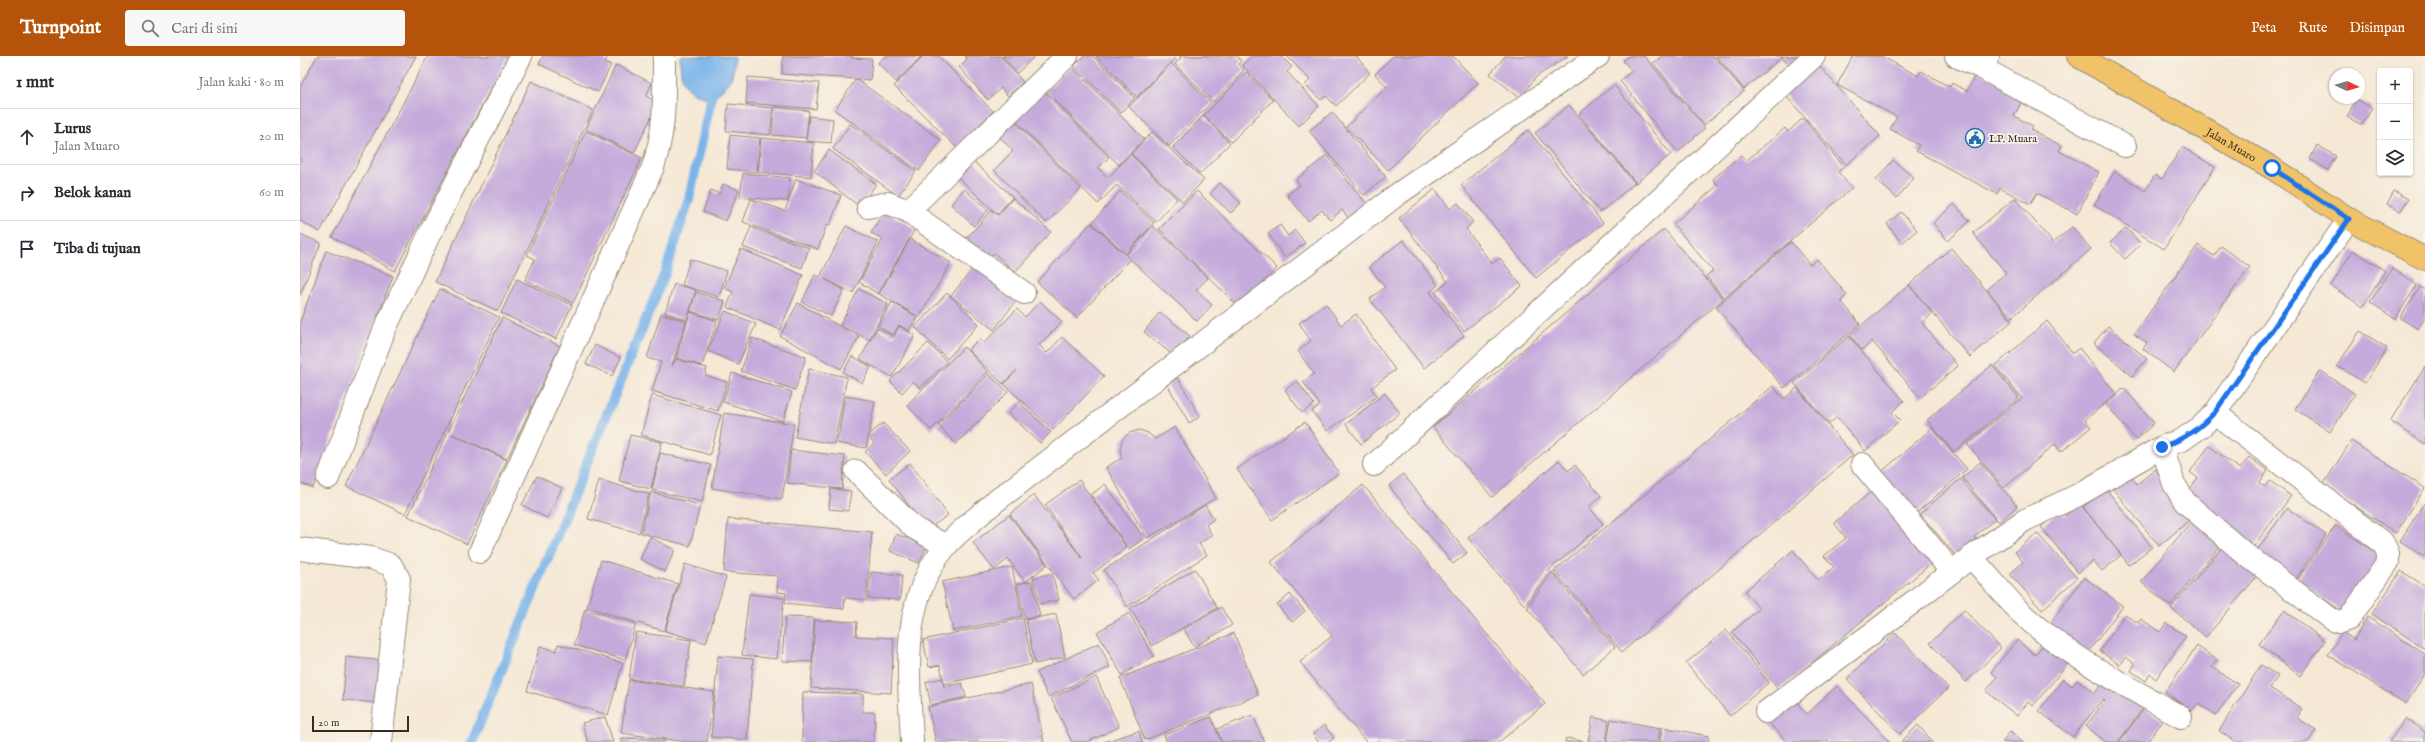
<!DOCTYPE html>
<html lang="id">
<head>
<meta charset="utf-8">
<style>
	:root { --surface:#fff; --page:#f7f7f7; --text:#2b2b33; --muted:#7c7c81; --line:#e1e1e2; --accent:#b45309 }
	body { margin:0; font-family:"IM FELL English",serif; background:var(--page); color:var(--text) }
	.controls { position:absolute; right:12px; top:12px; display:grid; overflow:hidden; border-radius:4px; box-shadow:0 1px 3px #0004 }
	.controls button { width:36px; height:36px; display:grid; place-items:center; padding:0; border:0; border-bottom:1px solid var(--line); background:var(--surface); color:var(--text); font:20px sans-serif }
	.compass { position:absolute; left:2029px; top:12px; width:36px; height:36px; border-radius:50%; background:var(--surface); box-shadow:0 1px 3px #0004; rotate:94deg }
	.scale { position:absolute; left:12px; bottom:10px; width:97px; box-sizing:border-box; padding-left:4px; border:2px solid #3b2a1e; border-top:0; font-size:11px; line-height:14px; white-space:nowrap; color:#3b2a1e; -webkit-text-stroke:3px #f7f3e8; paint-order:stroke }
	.stop { position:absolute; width:12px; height:12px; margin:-9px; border:3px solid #1a73e8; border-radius:50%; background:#fff }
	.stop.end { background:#1a73e8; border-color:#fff; box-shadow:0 1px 4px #0008 }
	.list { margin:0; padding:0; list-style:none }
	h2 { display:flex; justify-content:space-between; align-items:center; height:52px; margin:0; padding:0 16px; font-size:17px }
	h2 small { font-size:13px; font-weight:400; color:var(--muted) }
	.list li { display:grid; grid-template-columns:26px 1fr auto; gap:12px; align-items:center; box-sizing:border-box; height:56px; padding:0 16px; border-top:1px solid var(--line) }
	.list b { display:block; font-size:15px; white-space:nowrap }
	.list p { margin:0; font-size:13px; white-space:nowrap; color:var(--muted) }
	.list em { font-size:13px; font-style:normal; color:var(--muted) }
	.icon { flex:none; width:22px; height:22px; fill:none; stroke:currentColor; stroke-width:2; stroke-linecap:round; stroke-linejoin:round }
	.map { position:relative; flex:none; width:2125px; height:686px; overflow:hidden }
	header { display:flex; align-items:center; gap:24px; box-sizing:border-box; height:56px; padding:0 20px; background:var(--accent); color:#fff }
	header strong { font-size:19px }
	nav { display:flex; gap:22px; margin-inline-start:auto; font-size:14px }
	.search { width:280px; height:36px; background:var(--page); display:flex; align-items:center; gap:10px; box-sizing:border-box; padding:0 14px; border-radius:4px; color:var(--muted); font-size:15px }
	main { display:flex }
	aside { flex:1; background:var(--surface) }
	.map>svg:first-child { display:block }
	.water { fill:#79b4ea; stroke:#5a6f84 }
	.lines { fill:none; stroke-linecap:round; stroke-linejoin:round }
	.stream { stroke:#79b4ea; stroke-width:10 }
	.building { fill:#c5abdb }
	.minor-casing { stroke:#98897a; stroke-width:24 }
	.major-casing { stroke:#98897a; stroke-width:24 }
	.minor { stroke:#fff; stroke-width:22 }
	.major { stroke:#f1c369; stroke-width:22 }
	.route { stroke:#1a73e8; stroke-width:5 }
	.labels { text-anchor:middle; stroke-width:3.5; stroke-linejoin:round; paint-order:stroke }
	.poi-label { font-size:11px; fill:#3b2a1e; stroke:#f7f3e8; text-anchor:start }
	.street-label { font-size:11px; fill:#3b2a1e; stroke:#f7f3e8 }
</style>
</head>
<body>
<header>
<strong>Turnpoint</strong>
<div class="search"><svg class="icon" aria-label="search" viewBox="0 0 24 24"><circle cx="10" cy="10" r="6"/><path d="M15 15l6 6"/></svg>Cari di sini</div>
<nav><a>Peta</a><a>Rute</a><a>Disimpan</a></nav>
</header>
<main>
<aside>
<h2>1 mnt<small>Jalan kaki · 80 m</small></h2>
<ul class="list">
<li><svg class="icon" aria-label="ahead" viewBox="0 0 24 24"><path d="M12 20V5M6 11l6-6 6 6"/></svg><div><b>Lurus</b><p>Jalan Muaro</p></div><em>20 m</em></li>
<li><svg class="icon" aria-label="right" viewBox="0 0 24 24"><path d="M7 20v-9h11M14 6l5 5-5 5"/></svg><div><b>Belok kanan</b></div><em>60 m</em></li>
<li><svg class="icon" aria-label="arrive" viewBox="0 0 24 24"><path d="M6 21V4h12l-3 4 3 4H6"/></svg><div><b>Tiba di tujuan</b></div></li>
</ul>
</aside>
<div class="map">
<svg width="2125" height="686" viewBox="0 0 2125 686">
	<rect width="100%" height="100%" fill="#f7f3e8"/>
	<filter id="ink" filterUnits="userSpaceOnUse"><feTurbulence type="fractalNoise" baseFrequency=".025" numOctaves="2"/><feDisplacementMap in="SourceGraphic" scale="8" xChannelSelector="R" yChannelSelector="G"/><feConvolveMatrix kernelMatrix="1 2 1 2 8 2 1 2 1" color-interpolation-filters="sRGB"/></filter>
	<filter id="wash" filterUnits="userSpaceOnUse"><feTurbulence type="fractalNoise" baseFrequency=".012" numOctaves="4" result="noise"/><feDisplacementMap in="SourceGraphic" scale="16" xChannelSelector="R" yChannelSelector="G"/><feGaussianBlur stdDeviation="0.9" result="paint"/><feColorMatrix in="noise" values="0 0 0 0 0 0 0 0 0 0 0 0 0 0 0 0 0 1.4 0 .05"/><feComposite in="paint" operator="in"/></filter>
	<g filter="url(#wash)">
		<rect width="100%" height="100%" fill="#f5e8d5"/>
		<path class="water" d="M380,0H434C434,24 430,29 411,43C385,37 380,27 380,0Z"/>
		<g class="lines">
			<path class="stream" d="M172,686L365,217L389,143L411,43V30"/>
		</g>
		<g id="blocks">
			<path class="building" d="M17,0H116L20,176L0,165V31Z
				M128,0H208L95,215L32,181Z
				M243,0H308L305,6L311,9L298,36L239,8Z
				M483,0H552V2L572,3L570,24L482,18Z
				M585,0H622L596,26L578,7Z
				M623,0H638L693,55L657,92L594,30Z
				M665,0H700L723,26L708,40L701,32L688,44L659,11L667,3Z
				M702,0H735L717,17Z
				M784,0H793L835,42L821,57L774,10Z
				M796,0H876V1L837,41Z
				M879,0H937L941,5L938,8L944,14L913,46L875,8L881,2Z
				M952,0H981L992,11L987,16L1019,50L999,70L942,9Z
				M987,0H1056L1070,17L1036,50L1026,40L1021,44L1005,29L1010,24Z
				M1093,0H1153L1178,27L1088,114L1046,71L1087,31L1075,18Z
				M1205,0H1268L1236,21L1220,42L1190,18Z
				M1329,0H1344L1405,72L1378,96L1320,25L1332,15L1323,5Z
				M1362,0H1414L1444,35L1404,69L1353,7Z
				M1416,0H1483L1444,33Z
				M1484,0H1511L1495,15L1482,2Z
				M1553,0H1581L1618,20L1621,15L1650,31L1652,27L1667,35L1677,15L1724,41L1714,60L1733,70L1731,74L1762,90L1759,95L1799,116L1777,158L1737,137L1730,148L1700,132L1697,138L1616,95L1619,89L1590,73L1597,61L1537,29Z
				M1516,6L1580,80L1546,109L1482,35Z
				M871,7L911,47L869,90L829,51Z
				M316,9L352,27L346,40L358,47L334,97L286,73Z
				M771,10L844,83L819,109L746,35Z
				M946,16L973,44L931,86L904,59Z
				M448,21L519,27L516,53L446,47Z
				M556,23L641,84L619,115L535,54Z
				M231,25L293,54L198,255L135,226Z
				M1314,29L1371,98L1336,127L1279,58Z
				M744,35L809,101L798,112L808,122L830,98L877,143L856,166L817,129L798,148L715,64Z
				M2056,43L2072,52L2062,69L2047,61Z
				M428,48L473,52L470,79L426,75Z
				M1269,49L1335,127L1300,156L1235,77Z
				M474,51L509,55L506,82L472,79Z
				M1032,56L1086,121L1064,139L1009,75Z
				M509,60L533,63L531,87L506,85Z
				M903,60L930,87L900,118L873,91Z
				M1503,62L1544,111L1538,116L1552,132L1424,242L1406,220L1413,215L1373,168L1418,129L1413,123L1441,99L1446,105L1485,72L1488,76Z
				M714,65L781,133L746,167L694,114L713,95L699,80Z
				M550,68L616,115L598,140L533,93Z
				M1228,74L1303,167L1236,222L1161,129Z
				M286,75L342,102L273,247L225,224L235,203L227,199Z
				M852,76L904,124L883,146L831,98Z
				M430,79L460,82L457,116L427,113Z
				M461,82L514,87L511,121L458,116Z
				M2017,89L2036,100L2028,114L2010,103Z
				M1882,91L1915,111L1864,193L1794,149L1815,115L1845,135L1855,119L1862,123Z
				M529,94L576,128L560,151L514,115Z
				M1027,99L1070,152L1052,166L1042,154L1030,164L1022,154L1008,165L987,139L1000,129L996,124Z
				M1593,104L1614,122L1597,142L1576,124Z
				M674,106L713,141L697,158L659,122Z
				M443,117L490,122L488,145L440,141Z
				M496,123L541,139L530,169L527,168L518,193L443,166L451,143L485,155Z
				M920,127L941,147L931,157L910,138Z
				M423,128L439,134L426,165L403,156L411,134L419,138Z
				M664,133L688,154L674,170L651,148Z
				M1135,133L1150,153L1158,147L1173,166L1166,173L1192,208L1200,202L1222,230L1164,275L1135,236L1148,226L1099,162Z
				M820,135L854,167L826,198L792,167Z
				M897,135L977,212L939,251L859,173Z
				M2094,135L2108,143L2100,156L2087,148Z
				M713,142L751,176L715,216L694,197L685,206L663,186L692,154L698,159Z
				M1715,142L1753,187L1772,171L1791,193L1711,262L1687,233L1706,217L1673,177Z
				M1654,148L1670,165L1648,185L1633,167Z
				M584,155L615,173L578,238L559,226L583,183L571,177Z
				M1601,156L1617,174L1602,187L1587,168Z
				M791,167L830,203L777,262L737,226Z
				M980,169L988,180L995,174L1005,187L985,202L968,178Z
				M546,170L578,186L553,237L525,223L544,234L531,260L502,246L515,219L520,221Z
				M853,170L908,222L896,234L912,249L897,265L826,199Z
				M451,171L509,192L502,212L443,191Z
				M1826,172L1841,188L1825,203L1810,187Z
				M1364,173L1423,243L1192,441L1133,371Z
				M0,178L21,187L0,239Z
				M610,183L651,207L619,261L579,238Z
				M1103,184L1138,229L1130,236L1164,280L1124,312L1070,243L1085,231L1069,211Z
				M1491,186L1510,209L1517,203L1547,239L1541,245L1560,268L1484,332L1416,251Z
				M1898,189L1914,200L1921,190L1950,211L1874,316L1843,293L1847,287L1834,278Z
				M1651,192L1712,265L1670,301L1609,229Z
				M441,193L503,219L480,274L427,251L433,236L424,232Z
				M2053,194L2085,215L2063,251L2031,230Z
				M26,195L93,220L13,432L0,427V266Z
				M390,203L427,215L419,241L382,229Z
				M677,207L719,241L694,274L651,240Z
				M2092,212L2117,229L2095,263L2070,246Z
				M217,223L272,249L256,283L201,257Z
				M374,228L396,234L387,264L365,257Z
				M1609,229L1633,257L1622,267L1658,310L1620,342L1572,285L1562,294L1550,279Z
				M2120,231L2125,234V261L2118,273L2100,262Z
				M140,233L199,261L105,458L46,430Z
				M559,233L588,248L569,284L540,269Z
				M396,236L425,245L419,264L390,255Z
				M647,237L679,268L647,303L615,271Z
				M740,245L762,266L739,289L747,297L762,281L804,320L753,374L704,328L717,314L703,328L668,294L679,283L684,287L717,253L725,261Z
				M592,246L617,261L609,275L599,269L593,279L578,270Z
				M498,247L559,281L541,313L480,280Z
				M1026,248L1041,269L1056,258L1095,314L1071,332L1077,340L1027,375L1012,355L1020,349L1003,326L1014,318L998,295L1011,285L999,267Z
				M425,255L456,268L438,308L408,295Z
				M390,256L417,265L402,310L376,302Z
				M860,256L890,280L874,300L844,276Z
				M361,258L386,265L372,310L376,303L407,312L405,319L427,326L418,355L352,335L361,306L347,302Z
				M202,262L260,290L207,403L152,378L207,404L167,488L108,460Z
				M1747,265L1773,297L1779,292L1816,338L1785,364L1791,371L1761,396L1755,388L1704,432L1667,388L1722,342L1695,310Z
				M599,270L615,279L592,321L560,303L577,272L594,281Z
				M1808,270L1847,303L1832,320L1794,287Z
				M2060,275L2087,292L2065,327L2037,310Z
				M1549,280L1604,345L1592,356L1600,364L1565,395L1537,361L1529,368L1494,327Z
				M452,282L506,301L495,334L441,315Z
				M628,287L647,306L620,332L613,325L602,337L590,325Z
				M295,289L321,302L312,320L286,308Z
				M664,291L688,316L631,374L607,349Z
				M552,300L571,311L562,327L543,316Z
				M1692,309L1719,342L1654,396L1627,364Z
				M2125,311V388L2090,365Z
				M509,313L547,321L534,388L495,381Z
				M2020,314L2055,338L2030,376L1995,353Z
				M432,317L492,336L483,365L423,346Z
				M689,318L708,336L656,388L638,369Z
				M878,322L900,361L889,367L867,328Z
				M997,325L1014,348L1002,357L985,334Z
				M1473,330L1484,343L1497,332L1553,399L1322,596L1254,515Z
				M1824,332L1854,367L1836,384L1806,348Z
				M1085,337L1100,357L1061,388L1046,368Z
				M352,339L421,359L410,399L341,379Z
				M545,340L575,345L566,392L537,387Z
				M719,346L751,376L740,387L708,357Z
				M424,357L494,368L482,443L412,432Z
				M1005,366L1039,417L972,464L937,413Z
				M583,367L610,395L586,418L565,396L574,387L568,380Z
				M875,371L916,442L847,482L806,411L822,402L820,394L822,384L829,377L839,374L848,377L855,383Z
				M1632,372L1667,413L1614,459L1579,418Z
				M330,379L362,386L351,433L319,425Z
				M2051,385L2125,432L2096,477L2023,429Z
				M1909,390L1940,413L1949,401L1968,415L1959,427L1965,431L1970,425L1991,440L1954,490L1885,440L1898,422L1890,416Z
				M491,394L545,400L542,433L487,427Z
				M360,397L411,409L402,446L352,434Z
				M1259,404L1268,415L1275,409L1301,440L1289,451L1303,468L1250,513L1225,550L1168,482Z
				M1680,406L1717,450L1699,466L1662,422Z
				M610,407L648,459L627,474L589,423Z
				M1856,413L1894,460L1859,490L1813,433L1829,418L1837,428Z
				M1103,418L1167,497L1153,508L1089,430Z
				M237,420L262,432L247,462L222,449Z
				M1660,423L1695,463L1674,481L1677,485L1658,502L1620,458Z
				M299,424L349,438L339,477L288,463Z
				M779,424L827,492L793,517L799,524L774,543L710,458L734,439L782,502L745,449Z
				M805,428L844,482L829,493L791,439Z
				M1063,429L1245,648L1199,686H1066L1000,606L1032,580L971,506Z
				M531,433L551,435L548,455L529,453Z
				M1806,433L1852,491L1829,509L1783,451Z
				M1573,434L1633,506L1479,634L1432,576L1459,553L1445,535L1493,494L1518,524L1534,511L1524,500L1546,482L1534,467Z
				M351,436L400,449L390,490L341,477Z
				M2125,446V501L2100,485Z
				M1780,448L1821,499L1802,515L1793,505L1778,517L1741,471L1761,454L1765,460Z
				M905,449L914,463L906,469L912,479L899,488L907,499L827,551L804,514Z
				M1987,452L2026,479L1995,524L1956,496Z
				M709,459L747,509L725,526L708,503L694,514L673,487Z
				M1895,461L1924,485L1870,550L1841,526Z
				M428,463L572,476L566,544L545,542L544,553L485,547L486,537L477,536L478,520L424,516Z
				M2036,469L2083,502L2044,557L1997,524Z
				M1737,477L1777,522L1742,554L1710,518L1723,506L1715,496Z
				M596,478L627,490L619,507L590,495Z
				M350,481L375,494L365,516L340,503Z
				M1923,490L1958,519L1906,581L1871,552Z
				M301,504L378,528L364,575L287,551Z
				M385,508L426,521L406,587L365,575Z
				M712,511L722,560L653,575L642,526Z
				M895,513L917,552L852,590L830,552Z
				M2101,515L2125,530V593L2072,558Z
				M571,516L602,519L600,544L568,542Z
				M1252,516L1315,591L1283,618L1227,552Z
				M752,517L759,544L740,548L733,522Z
				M1784,521L1823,550L1786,599L1748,570Z
				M732,525L740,560L725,563L717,528Z
				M449,538L484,542L477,603L442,599Z
				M990,538L1005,555L992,566L977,549Z
				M921,551L932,569L894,591L884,573Z
				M285,553L336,568L325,604L274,589Z
				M1664,554L1701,592L1666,626L1630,587Z
				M1984,554L2025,585L2000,620L1959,588Z
				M829,557L854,600L822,619L797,576Z
				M756,558L765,601L735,608L726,564Z
				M1825,558L1838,567L1841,563L1860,576L1866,567L1886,580L1856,623L1850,618L1846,625L1831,615L1835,608L1826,601L1820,609L1800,595Z
				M485,561L514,562L512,606L482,605Z
				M2067,561L2125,598V618L2106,648L2028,599L2042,576L2054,584Z
				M723,562L732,608L644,628L640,609L629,611L623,584Z
				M515,564L557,566L556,580L594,582L591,637L511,632Z
				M1426,574L1469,626L1430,660L1386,607Z
				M336,576L391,584L384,630L329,623Z
				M934,577L958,639L845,684L820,622Z
				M1595,577L1648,632L1600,678L1547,623Z
				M1717,584L1735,599L1745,586L1769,606L1733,650L1728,646L1717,660L1686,635L1697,621L1691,616Z
				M799,587L810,611L748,641L737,616Z
				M258,588L323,607L308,659L227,635L240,590L256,595Z
				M1897,590L1917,604L1912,611L1938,628L1916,659L1898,647L1892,655L1865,636Z
				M418,600L453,603L447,684L411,681Z
				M46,601L85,605L81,647L43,644Z
				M1961,609L1978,620L1970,632L2002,653L1997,662L2016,674L2008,686H1936L1919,675Z
				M796,621L819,671L787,686H772L751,642Z
				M642,622L644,631L662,627L666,641L631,649L626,626Z
				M1806,622L1844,651L1818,686H1806L1786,670L1805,645L1803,643L1773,681L1739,655L1763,623L1772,630L1777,624L1795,637Z
				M329,624L414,636L407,686H388L321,677Z
				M731,628L744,686H636L628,651Z
				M1537,630L1590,686H1529L1527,684L1524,686H1487L1468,666L1493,642L1507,658Z
				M503,636L563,638V656H575L574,686H502Z
				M1845,652L1863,665L1847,686H1819Z
				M953,659L964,686H922L917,673Z
				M305,661L313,686H288L282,667Z
				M911,661L921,686H867L864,679Z
				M1293,661L1309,665L1306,686H1288Z
				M2106,662L2125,676V686H2089Z
				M1311,663L1360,672L1358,686H1307Z
				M1024,669L1034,682L1029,686H1018L1013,678Z
				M1618,669L1633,686H1601Z
				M1362,671L1409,680L1408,686H1360Z
				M839,675L842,686H803Z
				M1710,675L1724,686H1702Z
				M321,682L365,684V686H321Z
				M1266,682L1283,685V686H1265Z"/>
		</g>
	</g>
	<g filter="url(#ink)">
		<use href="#blocks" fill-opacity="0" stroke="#98897a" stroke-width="1"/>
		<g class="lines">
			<defs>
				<path id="minor" d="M1656,0L1682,12L1688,0
					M1682,12L1825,90
					M568,151L588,147L608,155L767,0
					M608,155L724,237
					M1862,391L1874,428L1885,446L1945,498L2031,563L2040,566L2049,563L2088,506V497L2083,487L1915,357
					M1562,408L1652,516
					M1074,409L1514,0
					M556,415L614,472L646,490
					M28,422L84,275L130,177L221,0
					M0,493L71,502L91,509L99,523L81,686
					M180,496L353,111C366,72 364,41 364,0
					M1671,501C1688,519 1703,538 1720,556C1766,600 1827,630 1881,661
					M1466,656L1582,570L1671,501L1725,464L1778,439L1862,391L1882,384L1902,370L1915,357L2049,163
					M612,686C609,620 599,545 646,490C660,474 679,460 696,445L1098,138L1298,0"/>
				<g id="major">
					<path id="s1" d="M1778,0L1972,112L2049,163L2125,203"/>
				</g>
			</defs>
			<use href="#minor" class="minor-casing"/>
			<use href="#major" class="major-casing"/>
			<use href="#minor" class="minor"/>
			<use href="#major" class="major"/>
		</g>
	</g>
	<g class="lines" filter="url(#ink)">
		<path class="route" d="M1862,391C1884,383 1899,373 1915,356L2049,163L1972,112"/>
	</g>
	<defs>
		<symbol id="civic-ring" viewBox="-11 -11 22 22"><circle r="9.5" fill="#f7f3e8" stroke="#1f6fb2" stroke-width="1.5"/><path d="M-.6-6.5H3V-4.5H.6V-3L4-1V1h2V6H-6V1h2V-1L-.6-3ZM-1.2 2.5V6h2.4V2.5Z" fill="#1f6fb2"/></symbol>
	</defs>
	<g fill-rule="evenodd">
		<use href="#civic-ring" x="1664" y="71" width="22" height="22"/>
	</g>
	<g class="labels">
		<g class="poi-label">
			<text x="1689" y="86">LP. Muara</text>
		</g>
		<g class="street-label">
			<text dy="4" stroke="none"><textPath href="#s1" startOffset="177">Jalan Muaro</textPath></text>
		</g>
	</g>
</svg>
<div class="controls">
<button>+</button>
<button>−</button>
<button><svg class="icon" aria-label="layers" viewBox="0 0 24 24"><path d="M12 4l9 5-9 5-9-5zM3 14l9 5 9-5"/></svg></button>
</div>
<svg class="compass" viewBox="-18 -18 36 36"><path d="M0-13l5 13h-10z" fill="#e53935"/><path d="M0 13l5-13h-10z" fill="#7c7c81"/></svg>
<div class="scale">20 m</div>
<div class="stop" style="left:1972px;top:112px"></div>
<div class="stop end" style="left:1862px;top:391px"></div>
</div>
</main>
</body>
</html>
